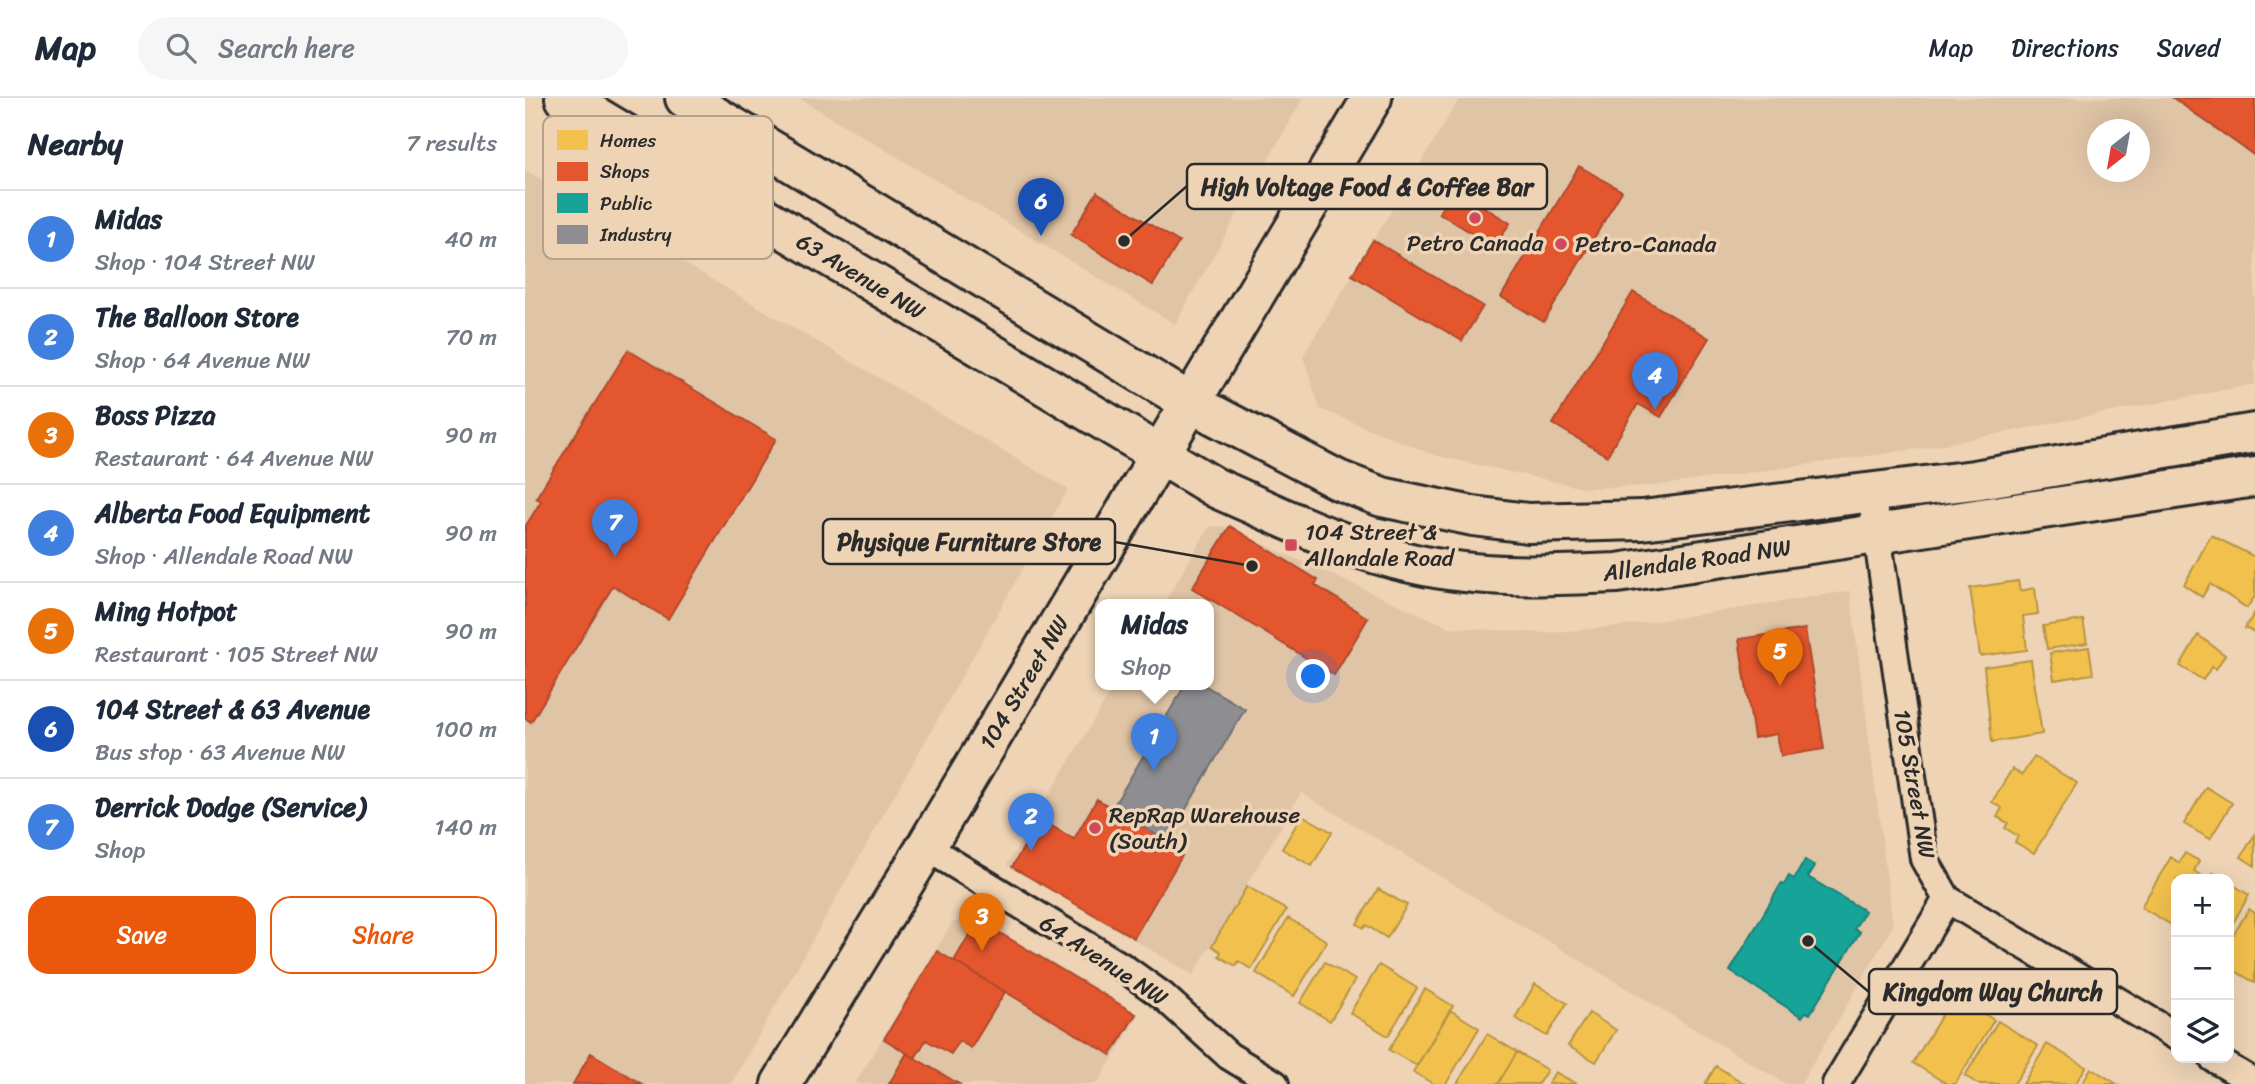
<!DOCTYPE html>
<html lang="en">
<head>
<meta charset="utf-8">
<style>
	:root { --surface:#fff; --page:#f6f6f7; --text:#1f2937; --muted:#747a83; --line:#e0e1e3; --accent:#ea580c }
	body { margin:0; font-family:Sriracha,sans-serif; background:var(--page); color:var(--text) }
	.controls { position:absolute; right:21px; bottom:21px; display:grid; overflow:hidden; border-radius:14px; box-shadow:0 7px 28px #0002 }
	.controls button { width:63px; height:63px; display:grid; place-items:center; padding:0; border:0; border-bottom:2px solid var(--line); background:var(--surface); color:var(--text); font:35px sans-serif }
	.compass { position:absolute; left:1562px; top:21px; width:63px; height:63px; border-radius:50%; background:var(--surface); box-shadow:0 7px 28px #0002; rotate:211deg }
	.you { position:absolute; left:789px; top:579px; width:24px; height:24px; margin:-18px; border:5px solid #fff; border-radius:50%; background:#1a73e8; box-shadow:0 0 0 10px #1a73e833 }
	.badge { display:grid; place-items:center; width:46px; height:46px; border-radius:50%; background:var(--accent); color:#fff; font-size:23px; font-weight:700 }
	.pin { position:absolute; translate:-50% -58px; filter:drop-shadow(0 2px 4px #0008) }
	.pin::after { content:''; position:absolute; top:37px; width:24px; height:21px; background:inherit; clip-path:polygon(0 0,100% 0,50% 100%) }
	.popup { position:absolute; left:570px; top:501px; width:119px; height:91px; box-sizing:border-box; display:grid; place-content:center; border-radius:14px; background:var(--surface); filter:drop-shadow(0 2px 5px #0005); font-size:23px; white-space:nowrap; color:var(--muted) }
	.popup b { font-size:26px; color:var(--text) }
	.popup::after { content:''; position:absolute; left:50%; top:100%; margin-left:-14px; border:14px solid transparent; border-top-color:var(--surface) }
	.list { margin:0; padding:0; list-style:none }
	h2 { display:flex; justify-content:space-between; align-items:center; height:91px; margin:0; padding:0 28px; font-size:30px }
	h2 small { font-size:23px; font-weight:400; color:var(--muted) }
	.list li { display:grid; grid-template-columns:46px 1fr auto; gap:21px; align-items:center; box-sizing:border-box; height:98px; padding:0 28px; border-top:2px solid var(--line) }
	.list b { display:block; font-size:26px; white-space:nowrap }
	.list p { margin:0; font-size:23px; white-space:nowrap; color:var(--muted) }
	.list em { font-size:23px; font-style:normal; color:var(--muted) }
	.actions { display:flex; gap:14px; padding:21px 28px }
	.actions a { flex:1; padding:16px 0; border:2px solid var(--accent); border-radius:21px; text-align:center; font-size:24px; color:var(--accent) }
	.actions .main { background:var(--accent); color:#fff }
	.icon { flex:none; width:38px; height:38px; fill:none; stroke:currentColor; stroke-width:2; stroke-linecap:round; stroke-linejoin:round }
	.map { position:relative; flex:none; width:1730px; height:986px; overflow:hidden }
	header { display:flex; align-items:center; gap:42px; box-sizing:border-box; height:98px; padding:0 35px; background:var(--surface); border-bottom:2px solid var(--line) }
	header strong { font-size:33px }
	nav { display:flex; gap:38px; margin-inline-start:auto; font-size:24px }
	.search { width:490px; height:63px; background:var(--page); display:flex; align-items:center; gap:18px; box-sizing:border-box; padding:0 24px; border-radius:38px; color:var(--muted); font-size:26px }
	main { display:flex }
	aside { flex:1; background:var(--surface) }
	.map>svg:first-child { display:block }
	.built { fill:#e0c4a6; fill-rule:evenodd }
	.homes { fill:#f2c14e; stroke:#b69444; stroke-width:2 }
	.shops { fill:#e4572e; stroke:#ac4a2d; stroke-width:2 }
	.public { fill:#17a398; stroke:#1d7f77; stroke-width:2 }
	.industry { fill:#8d8d92; stroke:#707073; stroke-width:2 }
	.lines { fill:none; stroke-linecap:round; stroke-linejoin:round }
	.street-casing { stroke:#2b2b2b; stroke-width:32 }
	.secondary-casing { stroke:#2b2b2b; stroke-width:44 }
	.street { stroke:#eed3b5; stroke-width:26 }
	.secondary { stroke:#eed3b5; stroke-width:38 }
	.poi-dot { fill:#d1495b; stroke:#eed3b5; stroke-width:2.5 }
	.labels { text-anchor:middle; stroke-width:7; stroke-linejoin:round; paint-order:stroke }
	.poi-label { font-size:23px; fill:#2b2b2b; stroke:#eed3b5; text-anchor:start }
	.street-label { font-size:23px; fill:#2b2b2b; stroke:#eed3b5 }
	.key { fill:#eed3b5; stroke:#b4a18c; stroke-width:2 }
	.key-label { font-size:19px; fill:#2b2b2b }
	.leader { fill:none; stroke:#2b2b2b; stroke-width:2.5 }
	.callout-dot { fill:#2b2b2b; stroke:#eed3b5; stroke-width:2.5 }
	.callout { fill:#eed3b5; stroke:#2b2b2b; stroke-width:2.5 }
	.callout-label { font-size:24px; text-anchor:middle; font-weight:bold; fill:#2b2b2b }
</style>
</head>
<body>
<header>
<strong>Map</strong>
<div class="search"><svg class="icon" aria-label="search" viewBox="0 0 24 24"><circle cx="10" cy="10" r="6"/><path d="M15 15l6 6"/></svg>Search here</div>
<nav><a>Map</a><a>Directions</a><a>Saved</a></nav>
</header>
<main>
<aside>
<h2>Nearby<small>7 results</small></h2>
<ul class="list">
<li><span class="badge" style="background:#3f7fe0">1</span><div><b>Midas</b><p>Shop · 104 Street NW</p></div><em>40 m</em></li>
<li><span class="badge" style="background:#3f7fe0">2</span><div><b>The Balloon Store</b><p>Shop · 64 Avenue NW</p></div><em>70 m</em></li>
<li><span class="badge" style="background:#e8710a">3</span><div><b>Boss Pizza</b><p>Restaurant · 64 Avenue NW</p></div><em>90 m</em></li>
<li><span class="badge" style="background:#3f7fe0">4</span><div><b>Alberta Food Equipment</b><p>Shop · Allendale Road NW</p></div><em>90 m</em></li>
<li><span class="badge" style="background:#e8710a">5</span><div><b>Ming Hotpot</b><p>Restaurant · 105 Street NW</p></div><em>90 m</em></li>
<li><span class="badge" style="background:#1a4fb4">6</span><div><b>104 Street &amp; 63 Avenue</b><p>Bus stop · 63 Avenue NW</p></div><em>100 m</em></li>
<li><span class="badge" style="background:#3f7fe0">7</span><div><b>Derrick Dodge (Service)</b><p>Shop</p></div><em>140 m</em></li>
</ul>
<div class="actions"><a class="main">Save</a><a>Share</a></div>
</aside>
<div class="map">
<svg width="1730" height="986" viewBox="0 0 1730 986">
	<rect width="100%" height="100%" fill="#eed3b5"/>
	<filter id="ink" filterUnits="userSpaceOnUse"><feTurbulence type="fractalNoise" baseFrequency=".0143" numOctaves="2"/><feDisplacementMap in="SourceGraphic" scale="14" xChannelSelector="R" yChannelSelector="G"/><feConvolveMatrix kernelMatrix="1 2 1 2 8 2 1 2 1" color-interpolation-filters="sRGB"/></filter>
	<g filter="url(#ink)">
		<path class="built" d="M274,0H778L650,226Z
			M935,0H1730V286L1400,350L1130,388L1058,390L909,357L795,311L778,258ZM1573,32H1615V74H1573Z
			M0,72L543,391L206,986H0Z
			M697,428L924,529L1018,535L1106,527L1325,493L1368,828L1276,986H1261L776,695L668,877L482,767L590,587H683V507H638L684,429Z
			M450,818L614,916L572,986H330L427,825Z"/>
		<path class="homes" d="M1686,437L1730,459V498L1722,510L1685,486L1677,499L1659,487Z
			M1493,483L1495,493L1510,490L1513,516L1498,518L1502,552L1455,558L1445,490Z
			M1730,514V535L1720,530Z
			M1558,522L1562,545L1522,551L1518,528Z
			M1673,537L1700,557L1691,571L1687,568L1678,582L1655,568Z
			M1564,549L1568,576L1529,582L1525,555Z
			M1506,562L1517,636L1467,644L1459,569Z
			M1509,659L1552,685L1509,755L1490,744L1493,738L1480,730L1483,725L1472,719L1477,710L1467,704L1487,671L1497,677Z
			M1681,689L1707,705L1685,741L1659,726Z
			M777,717L807,734L787,768L757,751Z
			M1730,736V768L1716,759Z
			M1660,755L1674,763L1669,773L1679,779L1651,781L1650,829L1616,809L1646,759L1654,765Z
			M1688,775L1699,781H1684Z
			M1704,784L1724,797L1704,832Z
			M722,788L761,812L726,871L713,863L711,868L694,858L696,854L687,848Z
			M853,791L882,807L862,840L841,827L839,830L832,826Z
			M1724,811L1730,815V885L1704,869V844Z
			M763,820L802,843L769,898L731,875Z
			M800,864L830,882L805,923L775,905Z
			M854,867L892,890L863,938L825,915Z
			M1010,886L1042,905L1022,938L990,920Z
			M900,891L928,908L892,968L864,952Z
			M1429,897L1469,922L1430,986H1422L1388,965Z
			M925,912L954,930L921,986H909L888,974Z
			M1064,915L1091,932L1071,964L1043,948Z
			M1473,923L1513,948L1489,986H1453L1440,978Z
			M962,936L992,954L973,986H932Z
			M1522,946L1561,969L1550,986H1498Z
			M992,954L1022,972L1013,986H973Z
			M1191,968L1220,986H1180Z
			M1566,970L1592,986H1557Z
			M1030,974L1052,986H1023Z"/>
		<path class="shops" d="M1648,0H1730V58Z
			M1054,68L1097,93L1019,224L976,199Z
			M928,90L985,125L969,149L914,115Z
			M572,94L654,144L628,187L546,137Z
			M848,142L958,208L937,243L827,177Z
			M1108,194L1184,240L1136,319L1113,306L1082,358L1028,326Z
			M103,252L251,341L143,521L88,488L6,624L0,620V429L16,403L11,400Z
			M705,428L793,482L790,487L843,520L809,577L667,490Z
			M1280,531L1299,651L1256,658L1252,636L1229,640L1214,541Z
			M572,701L642,743L639,748L657,758L609,840L487,769L515,721L549,741Z
			M453,822L611,916L586,957L429,863Z
			M412,853L480,894L446,950L434,943L426,956L401,942L390,960L359,941Z
			M66,955L117,986H48Z
			M382,955L390,960L434,986H364Z"/>
		<path class="public" d="M1280,762L1290,768L1283,779L1340,813L1329,831L1335,834L1285,916L1281,914L1277,919L1205,873L1256,786L1259,787L1264,778L1269,781Z"/>
		<path class="industry" d="M660,587H679L720,611L642,743L587,711Z"/>
		<g class="lines">
			<defs>
				<path id="street" d="M401,749L599,870L638,898L704,958L750,986
					M1422,801L1651,938
					M1688,960L1730,985
					M1311,986L1422,801L1399,761L1346,394"/>
				<path id="secondary" d="M40,0L691,390C755,418 820,451 890,466C956,481 1024,478 1092,475L1730,379
					M160,0L666,305L813,382L857,399L948,418L1003,425L1117,422L1449,382L1730,335
					M256,986L401,749L847,0"/>
			</defs>
			<use href="#street" class="street-casing"/>
			<use href="#secondary" class="secondary-casing"/>
			<use href="#street" class="street"/>
			<use href="#secondary" class="secondary"/>
		</g>
	</g>
	<g class="poi-dot">
		<circle cx="950" cy="120" r="7"/>
		<circle cx="1036" cy="146" r="7"/>
		<rect x="759" y="440" width="14" height="14" rx="3.5"/>
		<circle cx="570" cy="730" r="7"/>
	</g>
	<g class="labels">
		<g class="poi-label">
			<text x="950" y="153" text-anchor="middle">Petro Canada</text>
			<text x="1050" y="154">Petro-Canada</text>
			<text x="780" y="442">104 Street &amp;<tspan x="780" dy="26">Allandale Road</tspan></text>
			<text x="584" y="725">RepRap Warehouse<tspan x="584" dy="26">(South)</tspan></text>
		</g>
		<g class="street-label">
			<text transform="translate(336 178) rotate(31)" y="8">63 Avenue NW</text>
			<text transform="translate(1172 462) rotate(-8)" y="8">Allendale Road NW</text>
			<text transform="translate(499 584) rotate(-59)" y="8">104 Street NW</text>
			<text transform="translate(1390 686) rotate(80)" y="8">105 Street NW</text>
			<text transform="translate(579 862) rotate(33)" y="8">64 Avenue NW</text>
		</g>
	</g>
	<rect x="18" y="18" width="230" height="143" rx="10" class="key"/>
	<rect x="32" y="32" width="31" height="20" fill="#f2c14e"/>
	<rect x="32" y="64" width="31" height="19" fill="#e4572e"/>
	<rect x="32" y="95" width="31" height="20" fill="#17a398"/>
	<rect x="32" y="127" width="31" height="19" fill="#8d8d92"/>
	<g class="key-label">
		<text x="75" y="49">Homes</text>
		<text x="75" y="80">Shops</text>
		<text x="75" y="112">Public</text>
		<text x="75" y="143">Industry</text>
	</g>
	<path class="leader" d="M599 143L662 88M727 468L590 444M1283 843L1344 894"/>
	<g class="callout-dot">
		<circle cx="599" cy="143" r="7"/>
		<circle cx="727" cy="468" r="7"/>
		<circle cx="1283" cy="843" r="7"/>
	</g>
	<g class="callout">
		<rect x="662" y="66" width="360" height="45" rx="7"/>
		<rect x="298" y="421" width="292" height="45" rx="7"/>
		<rect x="1344" y="871" width="248" height="45" rx="7"/>
	</g>
	<g class="callout-label">
		<text x="842" y="97">High Voltage Food &amp; Coffee Bar</text>
		<text x="444" y="452">Physique Furniture Store</text>
		<text x="1468" y="902">Kingdom Way Church</text>
	</g>
</svg>
<div class="controls">
<button>+</button>
<button>−</button>
<button><svg class="icon" aria-label="layers" viewBox="0 0 24 24"><path d="M12 4l9 5-9 5-9-5zM3 14l9 5 9-5"/></svg></button>
</div>
<svg class="compass" viewBox="-18 -18 36 36"><path d="M0-13l5 13h-10z" fill="#e53935"/><path d="M0 13l5-13h-10z" fill="#747a83"/></svg>
<div class="you"></div>
<div class="pin badge" style="left:629px;top:673px;background:#3f7fe0">1</div>
<div class="popup"><b>Midas</b>Shop</div>
<div class="pin badge" style="left:506px;top:753px;background:#3f7fe0">2</div>
<div class="pin badge" style="left:457px;top:853px;background:#e8710a">3</div>
<div class="pin badge" style="left:1130px;top:312px;background:#3f7fe0">4</div>
<div class="pin badge" style="left:1255px;top:588px;background:#e8710a">5</div>
<div class="pin badge" style="left:516px;top:138px;background:#1a4fb4">6</div>
<div class="pin badge" style="left:90px;top:459px;background:#3f7fe0">7</div>
</div>
</main>
</body>
</html>
